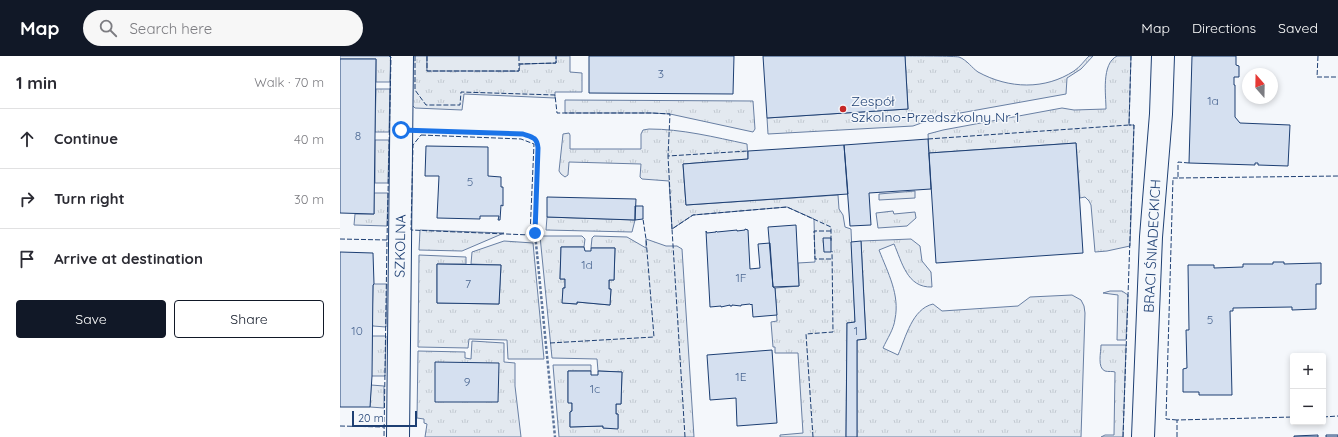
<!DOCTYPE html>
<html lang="en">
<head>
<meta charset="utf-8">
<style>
	:root { --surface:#fff; --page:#f7f7f7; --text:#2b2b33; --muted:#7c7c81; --line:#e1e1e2; --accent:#111827 }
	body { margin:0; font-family:Quicksand,sans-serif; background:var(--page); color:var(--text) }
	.controls { position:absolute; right:12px; bottom:12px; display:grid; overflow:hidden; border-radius:4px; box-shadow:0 2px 6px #0003 }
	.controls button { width:36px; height:36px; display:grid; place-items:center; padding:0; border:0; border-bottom:1px solid var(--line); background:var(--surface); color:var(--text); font:20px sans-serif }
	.compass { position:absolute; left:902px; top:12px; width:36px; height:36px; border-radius:50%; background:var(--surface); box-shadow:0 2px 6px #0003; rotate:340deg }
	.scale { position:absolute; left:12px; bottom:10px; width:65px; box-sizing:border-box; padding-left:4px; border:2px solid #1d3f73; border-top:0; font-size:11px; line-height:14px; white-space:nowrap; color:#1d3f73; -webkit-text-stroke:3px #f4f7fb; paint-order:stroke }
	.stop { position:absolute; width:12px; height:12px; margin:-9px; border:3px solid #1a73e8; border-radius:50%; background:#fff }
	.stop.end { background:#1a73e8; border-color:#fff; box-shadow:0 1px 4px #0008 }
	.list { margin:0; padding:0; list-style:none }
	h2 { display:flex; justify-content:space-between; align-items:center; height:52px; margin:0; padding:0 16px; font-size:17px }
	h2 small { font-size:13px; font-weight:400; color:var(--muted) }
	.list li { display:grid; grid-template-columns:26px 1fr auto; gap:12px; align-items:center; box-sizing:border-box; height:60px; padding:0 16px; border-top:1px solid var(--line) }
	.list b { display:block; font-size:15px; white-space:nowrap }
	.list em { font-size:13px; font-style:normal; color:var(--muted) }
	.actions { display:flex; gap:8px; padding:12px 16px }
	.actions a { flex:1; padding:9px 0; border:1px solid var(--accent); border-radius:4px; text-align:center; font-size:14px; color:var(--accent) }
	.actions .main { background:var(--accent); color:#fff }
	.icon { flex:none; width:22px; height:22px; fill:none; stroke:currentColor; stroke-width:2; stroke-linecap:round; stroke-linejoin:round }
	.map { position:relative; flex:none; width:998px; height:381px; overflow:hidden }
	header { display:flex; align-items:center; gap:24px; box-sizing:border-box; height:56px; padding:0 20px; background:var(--accent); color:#fff }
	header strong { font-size:19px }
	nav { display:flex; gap:22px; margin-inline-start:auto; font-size:14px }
	.search { width:280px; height:36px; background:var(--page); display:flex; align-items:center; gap:10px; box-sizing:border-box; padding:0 14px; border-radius:22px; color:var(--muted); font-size:15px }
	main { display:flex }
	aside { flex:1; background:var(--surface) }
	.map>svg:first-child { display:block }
	.grass { fill:url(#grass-tufts); stroke:#687fa3 }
	.park { fill:#e3e9f0; stroke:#687fa3 }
	.building { fill:#d5e0f0; stroke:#1d3f73 }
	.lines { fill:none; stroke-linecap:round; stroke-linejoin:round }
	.minor-casing { stroke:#1d3f73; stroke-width:24 }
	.path { stroke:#5e769c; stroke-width:2.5; stroke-dasharray:3 2; stroke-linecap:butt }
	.minor { stroke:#f4f7fb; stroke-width:22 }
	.fence { stroke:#1d3f73; stroke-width:1; stroke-dasharray:5 2; stroke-linecap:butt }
	.route { stroke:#1a73e8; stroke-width:5 }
	.poi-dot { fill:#c62828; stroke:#f4f7fb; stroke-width:1.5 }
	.labels { text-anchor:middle; stroke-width:3; stroke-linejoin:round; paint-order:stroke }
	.number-label { font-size:12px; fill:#4b6792 }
	.poi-label { font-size:14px; fill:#1d3f73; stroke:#f4f7fb; text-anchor:start }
	.street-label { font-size:14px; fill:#1d3f73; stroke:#f4f7fb }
</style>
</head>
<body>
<header>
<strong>Map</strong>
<div class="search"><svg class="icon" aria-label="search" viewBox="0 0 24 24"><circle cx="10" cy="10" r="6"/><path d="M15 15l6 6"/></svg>Search here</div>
<nav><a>Map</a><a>Directions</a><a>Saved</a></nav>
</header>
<main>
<aside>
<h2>1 min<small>Walk · 70 m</small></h2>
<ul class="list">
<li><svg class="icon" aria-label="ahead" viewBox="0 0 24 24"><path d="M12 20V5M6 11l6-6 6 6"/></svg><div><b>Continue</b></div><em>40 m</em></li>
<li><svg class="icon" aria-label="right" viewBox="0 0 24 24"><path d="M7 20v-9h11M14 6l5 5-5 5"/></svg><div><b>Turn right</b></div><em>30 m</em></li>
<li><svg class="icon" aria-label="arrive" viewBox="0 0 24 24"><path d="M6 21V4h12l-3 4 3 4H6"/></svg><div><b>Arrive at destination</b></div></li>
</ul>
<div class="actions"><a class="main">Save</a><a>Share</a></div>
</aside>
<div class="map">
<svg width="998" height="381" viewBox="0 0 998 381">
	<defs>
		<pattern id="grass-tufts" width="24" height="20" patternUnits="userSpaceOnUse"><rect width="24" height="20" fill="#e3e9f0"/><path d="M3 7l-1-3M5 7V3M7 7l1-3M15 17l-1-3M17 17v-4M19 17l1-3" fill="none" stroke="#c2c9d1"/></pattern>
	</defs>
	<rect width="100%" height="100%" fill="#f4f7fb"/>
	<path class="grass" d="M0,0H49L51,1L50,26H36V3H0Z
		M70,0H87V14L178,15L179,8L216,7V0H230V16L242,17V36H215V42L124,38L122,54L75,52L71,48Z
		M565,0C573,0 615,0 619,1C627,4 632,12 638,16C669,33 705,34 734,15C740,11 744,5 749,0H753L741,13L727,22L726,38L598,61L573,70L428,78L427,62L568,53Z
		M777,0H791L789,69H794L790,190L767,195L755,196L751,149L749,145L745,141L740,142L736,87L589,97L588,78L603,74L722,52L734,54L766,53C766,39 761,8 777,0Z
		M36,33H50L49,76H35Z
		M225,44L413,45L415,73L413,76L330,58L312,57H225Z
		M309,73C342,73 374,81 407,88L408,103L343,108L346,149L498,139L499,153L503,159L505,171L511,173L515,266L507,267L506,381H440V379L463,377L458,297H435V291H433L431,266L437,265L435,232L459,230L458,207L475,206L474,163L447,151L353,159L332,173L329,125L302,123L300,121L301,108L229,106L228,119L225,121L221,118L219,115L223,78L229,77L230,79V93H301V78L303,74Z
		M35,84H49L48,127H35Z
		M575,135V142L539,144V138Z
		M34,137H48L47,170L14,169L15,158H34Z
		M553,155L554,158L575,156L576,162L567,170L538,172L536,157Z
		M207,161L295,164L292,176L206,174Z
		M80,174L164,177L122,195L79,194Z
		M200,180H242L245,183L244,191H221L220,223H225V232H223V247L237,248V246L270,249L271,233H269V224H274L275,192H251L252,182L254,180L287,181L306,192V183L326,190H337L342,193L354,381H219L213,309H251V315H228V346L232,347V355L230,356V371L263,370V372H278V358H276V348H281L282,316L258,315L257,303L212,302Z
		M571,183L580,190L582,205L591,216L592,231C567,232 562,206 554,188L539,194C548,217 560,239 555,263C554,273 547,283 543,292L558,299C566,281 572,253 593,248L602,255L678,250L690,241L732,239L741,244L744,250L745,257L741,381H517V284L526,283L521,185Z
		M164,185L193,187L204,303H168L167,284L129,283L128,292L78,291L79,199L126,201V208H97V247L159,248L161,209L131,208L132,196Z
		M34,228H47L46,271L33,270L32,268L33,229Z
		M770,235H782L788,239L786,284H777L778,239L763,237Z
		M32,280H46L45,320H31Z
		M132,285L164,287V306L175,307V330L181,381H85L87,368L84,367V363L77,362L78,295L125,296V302L131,303Z
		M761,289H786L783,381H761L765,379H774L775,316C773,315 768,316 765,315C757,312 761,296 761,289Z
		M31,329L44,330V352L30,351Z"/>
	<path class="park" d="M87,0H216V7L180,8L179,15H87Z"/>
	<path class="building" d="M249,0H394L393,38L249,37Z
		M423,0H565L568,53L427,62Z
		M852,0H896V9L899,10V21H894V29H895V61L900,67L950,69L948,110L918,109V107H915V109L849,107Z
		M0,3H36L34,158L0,157Z
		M588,83L591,133L529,137L531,169L510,170L504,89Z
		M736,87L743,197L596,207L589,97Z
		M504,89L508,138L346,149L343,108L408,103V95Z
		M86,90L148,91V120L161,121V131H163V150L161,149L160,164H158L159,160H140V163L97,162L99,120H85Z
		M207,141L296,143L295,164L207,161Z
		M295,150H303V163L295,164Z
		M456,169L459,230L433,231L428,171Z
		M405,173L408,174L410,213L420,212L418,188L430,187L433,231L435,232L437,259L413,261L412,248L411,249L410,248L401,249V250L392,249V250H390V249L381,251V250L370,251L366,175L367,177L376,176V175L377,176L397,174V175L405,174Z
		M483,182H491V196H484Z
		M521,185L526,283L517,284V381H506L507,267L515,266L511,186Z
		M221,191H244L245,195H251V192H275L274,224H269V233H271L270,249L237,246V248L222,247L223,232H225V223H220Z
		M0,196L33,197L34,228L33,229L32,320L30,351H0Z
		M933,206H944V208L981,207V228H976V253L952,254V251L893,252V255H890L892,339H859V336H843V313L847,312L846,274H849L848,209H874V212L903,211V208H933Z
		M97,208L161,209L159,248L97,247Z
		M432,294L437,367L397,370L396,342L370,344L367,299Z
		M95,306L159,307L158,346H95Z
		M228,315H251V319H258V315L282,316L281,348H276V358H278V373L263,372V370L230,371V356L232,355V347H228Z
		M978,379V381H954V380Z
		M986,379H998V381H986Z"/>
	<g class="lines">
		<defs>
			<path id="minor" d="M58,381L62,0
				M803,381L811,181L821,58L823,0"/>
		</defs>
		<use href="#minor" class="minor-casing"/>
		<path class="path" d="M84,75L183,78C192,81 197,81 198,92L195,177L215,381"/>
		<use href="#minor" class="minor"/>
		<path class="fence" d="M75,0V34L86,49H120L121,36L215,39L217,57H312L330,58L328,100
			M87,0V15H179V8
			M179,0V8L216,7V0
			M978,0L977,21H998
			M81,79L181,83L194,88L190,179L71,174L73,89Z
			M588,83L789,69L791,0
			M849,107L838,106V122L998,120
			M332,173L328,100L408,95
			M491,175H474L475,203H492
			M0,183L47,184L44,381
			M47,184L51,1L49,0
			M210,287L314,281L306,183L303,163
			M983,361L998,360
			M837,364L826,363L833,122H838
			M0,370L44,371
			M345,381L332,173L353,159L447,151L491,171V185
			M473,381L466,278L493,276L492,195
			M783,381L794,69H789
			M837,381V364L953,361"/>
	</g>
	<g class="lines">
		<path class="route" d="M61,74L183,78C192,81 197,81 198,92L195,177"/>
	</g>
	<circle class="poi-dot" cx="503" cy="53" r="4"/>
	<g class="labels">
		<g class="number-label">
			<text x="321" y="22">3</text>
			<text x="873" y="49">1a</text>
			<text x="18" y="84">8</text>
			<text x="130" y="130">5</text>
			<text x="247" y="213">1d</text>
			<text x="401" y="226">1F</text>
			<text x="128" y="232">7</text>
			<text x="870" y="268">5</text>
			<text x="17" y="279">10</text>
			<text x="516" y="279">1</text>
			<text x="401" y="325">1E</text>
			<text x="127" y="330">9</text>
			<text x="255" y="337">1c</text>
		</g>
		<g class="poi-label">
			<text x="511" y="50">Zespół<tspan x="511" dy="16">Szkolno-Przedszkolny Nr 1</tspan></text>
		</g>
		<g class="street-label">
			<text transform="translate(60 190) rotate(-89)" y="5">SZKOLNA</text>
			<text transform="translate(812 190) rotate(-87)" y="5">BRACI ŚNIADECKICH</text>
		</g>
	</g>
</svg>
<div class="controls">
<button>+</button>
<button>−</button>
</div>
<svg class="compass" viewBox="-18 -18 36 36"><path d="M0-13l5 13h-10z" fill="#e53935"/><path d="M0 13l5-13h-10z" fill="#7c7c81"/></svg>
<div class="scale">20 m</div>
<div class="stop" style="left:61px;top:74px"></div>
<div class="stop end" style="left:195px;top:177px"></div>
</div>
</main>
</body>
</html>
